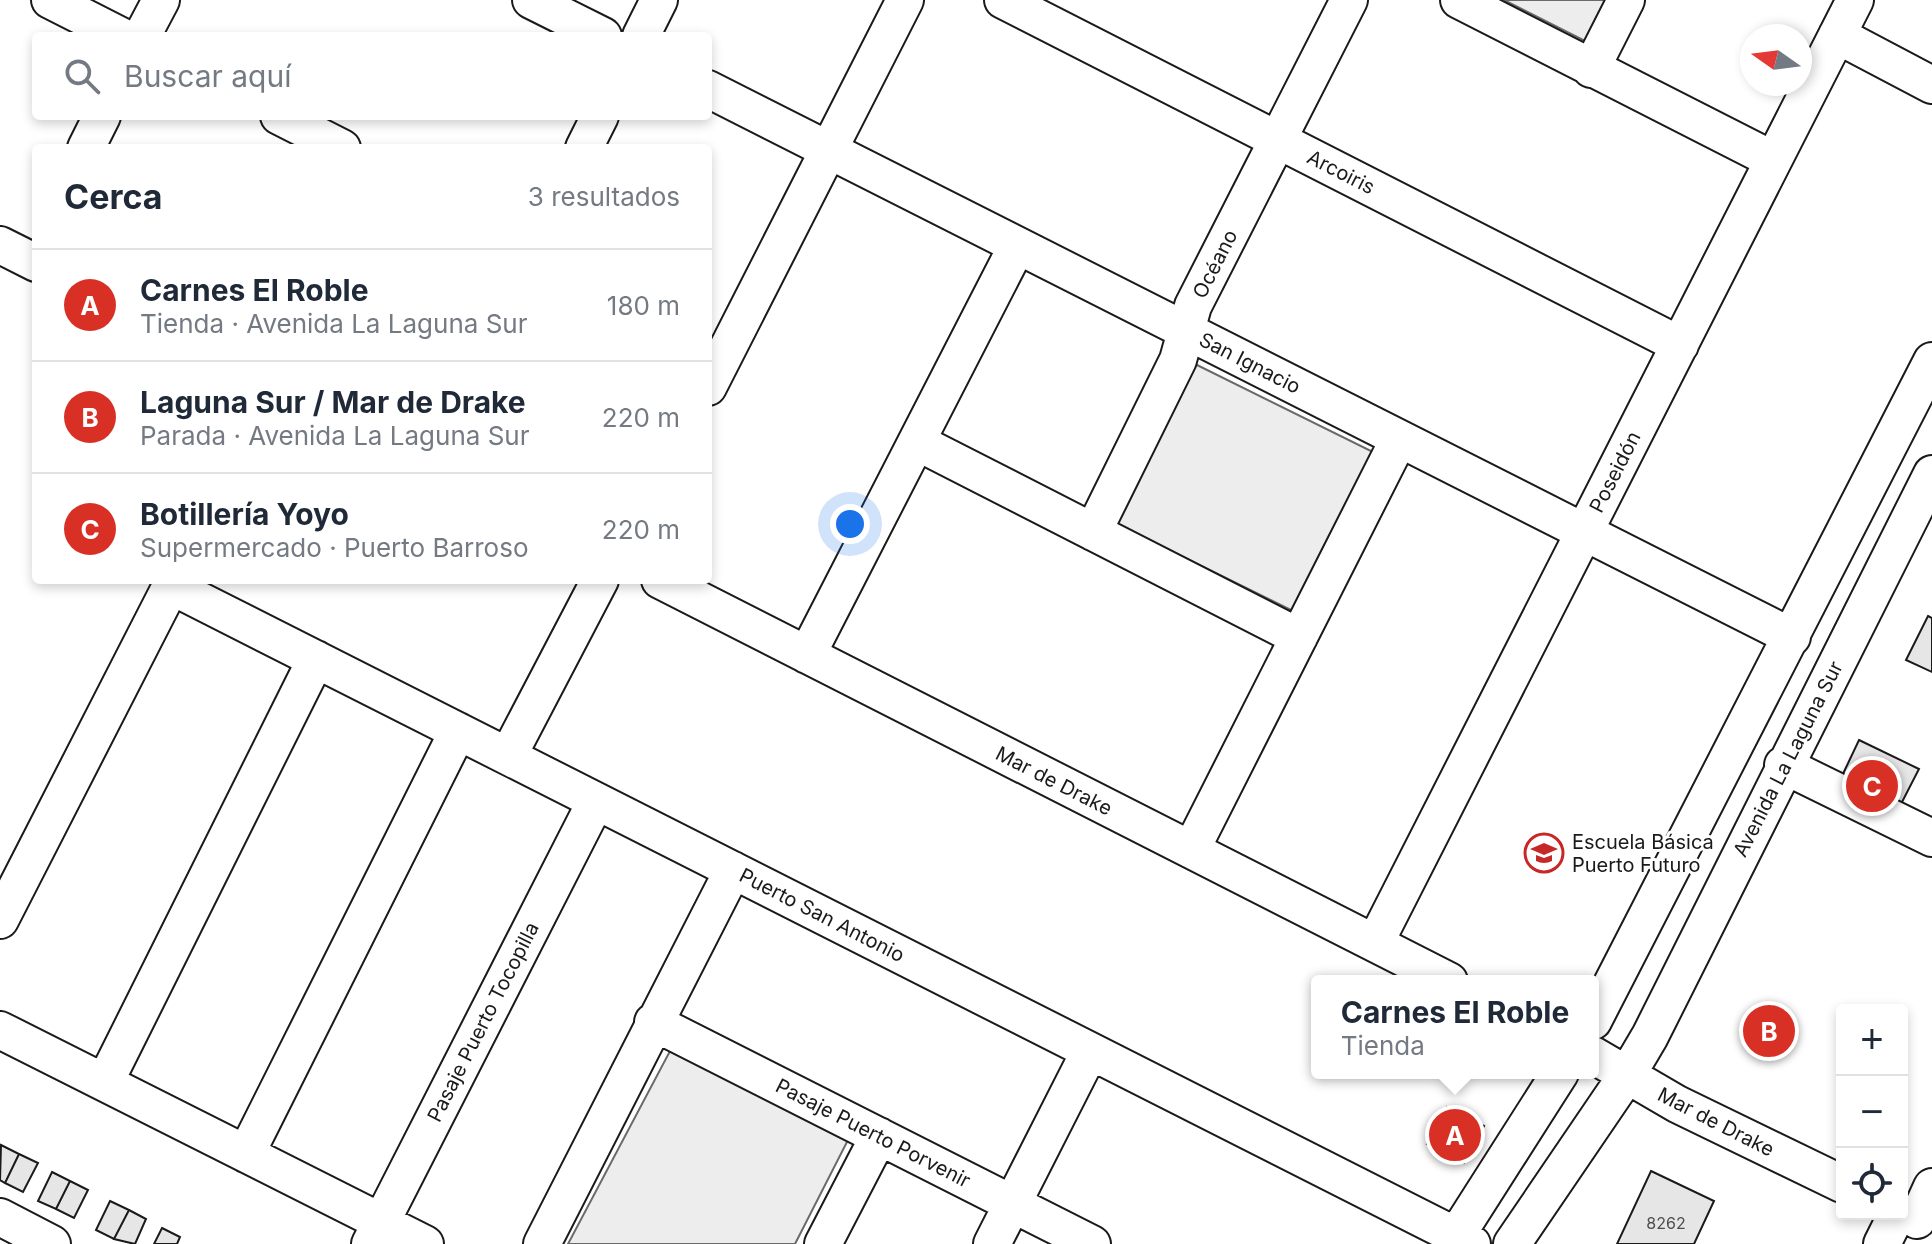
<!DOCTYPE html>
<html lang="es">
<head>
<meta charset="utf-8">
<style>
	:root { --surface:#fff; --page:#f2f2f3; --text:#1f2937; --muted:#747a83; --line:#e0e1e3; --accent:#d93025 }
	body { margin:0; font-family:Inter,sans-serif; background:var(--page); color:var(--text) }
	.controls { position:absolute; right:24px; bottom:24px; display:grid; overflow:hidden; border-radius:8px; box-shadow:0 4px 12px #0003 }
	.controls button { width:72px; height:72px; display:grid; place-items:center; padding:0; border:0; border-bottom:2px solid var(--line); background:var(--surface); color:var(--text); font:40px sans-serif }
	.compass { position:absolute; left:1740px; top:24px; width:72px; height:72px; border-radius:50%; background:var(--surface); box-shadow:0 4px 12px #0003; rotate:284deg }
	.you { position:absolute; left:850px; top:524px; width:28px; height:28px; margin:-20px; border:6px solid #fff; border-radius:50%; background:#1a73e8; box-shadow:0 0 0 12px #1a73e833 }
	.badge { display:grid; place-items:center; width:52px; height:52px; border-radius:50%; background:var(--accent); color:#fff; font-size:26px; font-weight:700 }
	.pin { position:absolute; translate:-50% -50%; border:4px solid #fff; box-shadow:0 2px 8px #0006 }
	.popup { position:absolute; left:1311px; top:975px; width:288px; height:104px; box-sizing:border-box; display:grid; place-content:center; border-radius:8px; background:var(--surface); filter:drop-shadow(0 2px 6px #0005); font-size:26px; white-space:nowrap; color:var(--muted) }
	.popup b { font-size:30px; color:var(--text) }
	.popup::after { content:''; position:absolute; left:50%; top:100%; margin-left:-16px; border:16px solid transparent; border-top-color:var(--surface) }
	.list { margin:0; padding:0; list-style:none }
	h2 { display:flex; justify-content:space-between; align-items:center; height:104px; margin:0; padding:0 32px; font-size:34px }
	h2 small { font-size:26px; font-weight:400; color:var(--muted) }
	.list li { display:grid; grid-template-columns:52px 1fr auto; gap:24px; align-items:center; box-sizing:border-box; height:112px; padding:0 32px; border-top:2px solid var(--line) }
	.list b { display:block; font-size:30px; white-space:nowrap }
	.list p { margin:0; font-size:26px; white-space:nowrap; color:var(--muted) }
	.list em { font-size:26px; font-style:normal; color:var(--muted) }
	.icon { flex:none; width:44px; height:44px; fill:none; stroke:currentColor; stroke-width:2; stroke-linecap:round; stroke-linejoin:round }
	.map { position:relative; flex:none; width:1932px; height:1244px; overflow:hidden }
	.search { position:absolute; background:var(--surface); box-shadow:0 4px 12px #0003; left:32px; top:32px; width:680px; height:88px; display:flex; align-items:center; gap:20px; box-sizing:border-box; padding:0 28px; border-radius:8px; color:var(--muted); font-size:30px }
	.panel { position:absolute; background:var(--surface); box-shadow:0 4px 12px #0003; left:32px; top:144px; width:680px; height:440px; border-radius:8px }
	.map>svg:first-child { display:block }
	.built { fill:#ededed; stroke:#6a6a6a; stroke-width:2 }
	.building { fill:#e6e6e6; stroke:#1a1a1a; stroke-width:2 }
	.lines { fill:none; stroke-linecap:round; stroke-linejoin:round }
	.minor-casing { stroke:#1a1a1a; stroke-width:40 }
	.minor { stroke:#fff; stroke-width:36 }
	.labels { text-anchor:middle; stroke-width:6; stroke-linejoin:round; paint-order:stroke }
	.number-label { font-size:16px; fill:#4d4d4d }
	.street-label { font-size:20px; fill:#1a1a1a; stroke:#fff }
	.poi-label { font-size:20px; fill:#1a1a1a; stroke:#fff; text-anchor:start }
</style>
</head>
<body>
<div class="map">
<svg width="1932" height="1244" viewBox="0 0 1932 1244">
	<rect width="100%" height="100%" fill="#fff"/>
	<path class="built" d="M1504,0H1607L1585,41Z
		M1193,363L1373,452L1295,612L1114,523Z
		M670,1051L848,1140L795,1244H568Z"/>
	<path class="building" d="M1928,616L1932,618V672L1906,660Z
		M1859,740L1919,769L1901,804L1842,776Z
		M1447,1107L1484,1126L1464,1163L1427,1144Z
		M1,1145L19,1154L5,1183L0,1180Z
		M19,1154L38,1163L23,1192L5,1183Z
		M1651,1171L1714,1201L1694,1244H1617Z
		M52,1172L70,1181L56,1209L38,1201Z
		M70,1181L88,1190L74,1218L56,1209Z
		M110,1201L129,1210L114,1239L96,1230Z
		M129,1210L146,1219L135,1244L114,1239Z
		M162,1228L180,1237L177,1244H154Z"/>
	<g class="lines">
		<defs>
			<path id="minor" d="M50,0L121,36
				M531,0L603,36
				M1003,0L1680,345
				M1459,0L1773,160
				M1837,35L1932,85
				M142,36L161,0
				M641,36L659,0
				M1591,69L1626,0
				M708,89L1792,637
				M279,116L342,148
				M86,148L102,116
				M584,148L600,116
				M0,245L36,263
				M708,387L905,0
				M917,442L1299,637
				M1093,532L1178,360L1193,306L1349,0
				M660,580L1449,981
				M171,586L1472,1244
				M807,655L1017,246
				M508,756L600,580
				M1783,765L1932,838
				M1191,850L1399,439
				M0,920L174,580
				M1375,943L1855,0
				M1593,1021L1932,361
				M653,1022L1092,1244
				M0,1030L425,1244
				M1593,1055L1677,1104L1842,1184
				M105,1082L316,659
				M246,1154L458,731
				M0,1217L52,1244
				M1917,1220L1932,1187
				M370,1244L596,801
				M542,1244L733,870
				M823,1244L879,1136
				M992,1244L1090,1051
				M1451,1244L1560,1073
				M1512,1244L1627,1075L1650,1036L1932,474
				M1882,1244L1897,1214"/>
		</defs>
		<use href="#minor" class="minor-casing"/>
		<use href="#minor" class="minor"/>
	</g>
	<defs>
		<symbol id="school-ring" viewBox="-11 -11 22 22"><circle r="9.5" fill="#fff" stroke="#c62828" stroke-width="1.5"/><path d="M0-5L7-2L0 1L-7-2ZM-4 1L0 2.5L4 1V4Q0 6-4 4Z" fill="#c62828"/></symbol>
	</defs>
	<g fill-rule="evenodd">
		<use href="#school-ring" x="1522" y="831" width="44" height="44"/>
	</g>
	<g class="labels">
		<g class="number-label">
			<text x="1666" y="1229">8262</text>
		</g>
		<g class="street-label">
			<text transform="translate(1341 172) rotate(27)" y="7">Arcoiris</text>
			<text transform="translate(1215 264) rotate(-63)" y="7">Océano</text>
			<text transform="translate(1250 363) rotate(27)" y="7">San Ignacio</text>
			<text transform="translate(1615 472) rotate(-63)" y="7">Poseidón</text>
			<text transform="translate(1788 759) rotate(-63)" y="7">Avenida La Laguna Sur</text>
			<text transform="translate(1054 781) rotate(27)" y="7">Mar de Drake</text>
			<text transform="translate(822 915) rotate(27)" y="7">Puerto San Antonio</text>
			<text transform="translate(483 1022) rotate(-63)" y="7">Pasaje Puerto Tocopilla</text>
			<text transform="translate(1716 1122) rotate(27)" y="7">Mar de Drake</text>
			<text transform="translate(873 1133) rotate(27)" y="7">Pasaje Puerto Porvenir</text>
		</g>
		<g class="poi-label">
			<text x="1572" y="849">Escuela Básica<tspan x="1572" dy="23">Puerto Futuro</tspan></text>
		</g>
	</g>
</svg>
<div class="controls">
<button>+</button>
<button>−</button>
<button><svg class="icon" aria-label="locate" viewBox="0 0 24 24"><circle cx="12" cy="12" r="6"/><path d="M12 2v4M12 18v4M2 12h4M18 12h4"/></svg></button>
</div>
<svg class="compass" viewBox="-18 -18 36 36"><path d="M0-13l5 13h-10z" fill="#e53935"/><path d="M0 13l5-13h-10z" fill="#747a83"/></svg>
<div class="you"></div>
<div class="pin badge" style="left:1455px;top:1135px">A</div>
<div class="popup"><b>Carnes El Roble</b>Tienda</div>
<div class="pin badge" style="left:1769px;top:1031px">B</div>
<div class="pin badge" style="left:1872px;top:786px">C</div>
<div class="search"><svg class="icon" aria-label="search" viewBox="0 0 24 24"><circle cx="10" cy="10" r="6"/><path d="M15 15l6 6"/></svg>Buscar aquí</div>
<section class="panel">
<h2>Cerca<small>3 resultados</small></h2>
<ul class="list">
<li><span class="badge">A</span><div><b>Carnes El Roble</b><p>Tienda · Avenida La Laguna Sur</p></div><em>180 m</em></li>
<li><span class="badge">B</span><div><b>Laguna Sur / Mar de Drake</b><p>Parada · Avenida La Laguna Sur</p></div><em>220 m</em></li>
<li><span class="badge">C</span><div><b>Botillería Yoyo</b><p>Supermercado · Puerto Barroso</p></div><em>220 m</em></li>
</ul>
</section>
</div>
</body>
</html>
